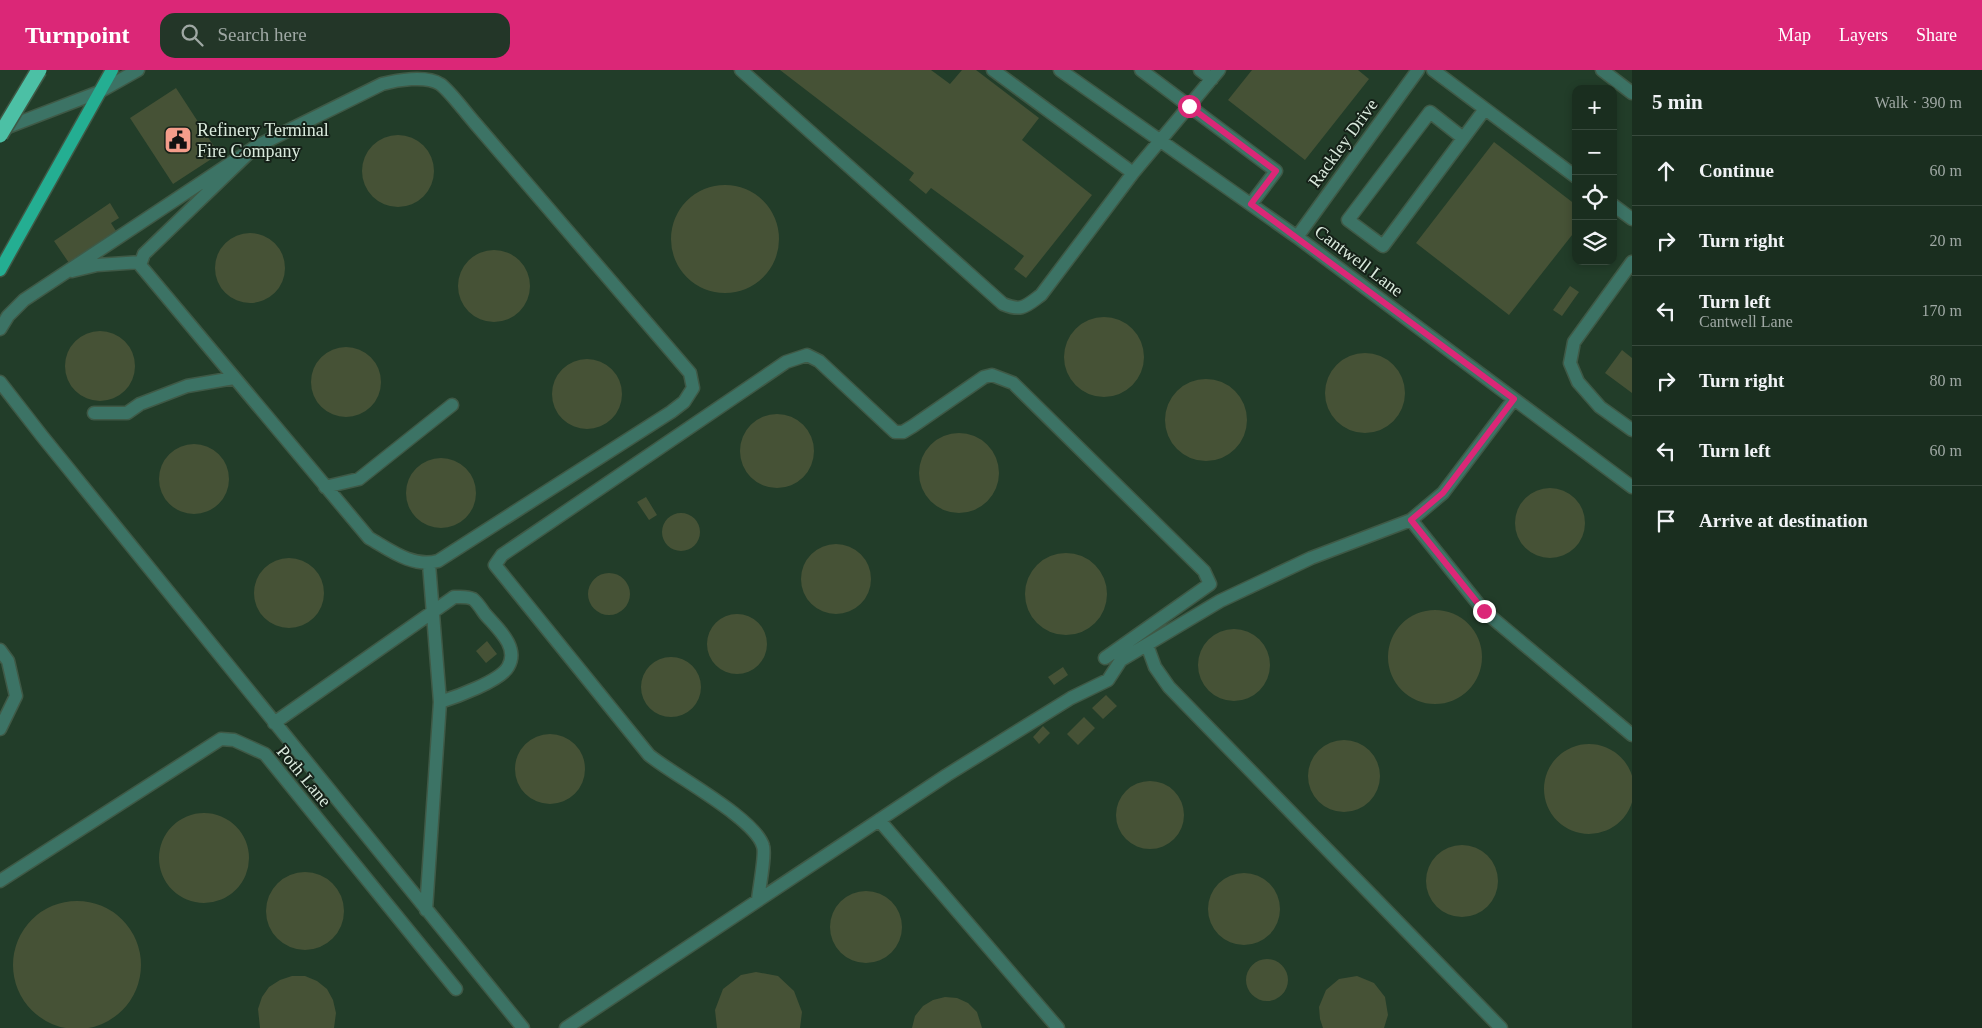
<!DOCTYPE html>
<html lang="en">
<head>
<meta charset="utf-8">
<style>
	:root { --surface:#1a2e1f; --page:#233628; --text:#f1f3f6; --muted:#9fa8a4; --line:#384a3d; --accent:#db2777 }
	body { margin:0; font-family:Georgia,serif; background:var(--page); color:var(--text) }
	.controls { position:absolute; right:15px; top:15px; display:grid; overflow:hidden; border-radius:10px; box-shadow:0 2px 8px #0003 }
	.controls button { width:45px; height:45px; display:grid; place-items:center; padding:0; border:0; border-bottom:1px solid var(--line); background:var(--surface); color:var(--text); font:25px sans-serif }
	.stop { position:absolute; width:15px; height:15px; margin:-11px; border:4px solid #db2777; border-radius:50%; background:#fff }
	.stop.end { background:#db2777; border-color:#fff; box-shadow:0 1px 5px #0008 }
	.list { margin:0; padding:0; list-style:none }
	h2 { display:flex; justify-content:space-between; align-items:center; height:65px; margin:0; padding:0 20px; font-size:21px }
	h2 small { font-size:16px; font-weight:400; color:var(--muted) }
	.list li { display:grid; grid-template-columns:32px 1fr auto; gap:15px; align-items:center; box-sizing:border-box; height:70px; padding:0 20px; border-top:1px solid var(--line) }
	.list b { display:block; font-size:19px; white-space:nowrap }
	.list p { margin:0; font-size:16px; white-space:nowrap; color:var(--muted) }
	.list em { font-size:16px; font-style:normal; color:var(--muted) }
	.icon { flex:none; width:28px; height:28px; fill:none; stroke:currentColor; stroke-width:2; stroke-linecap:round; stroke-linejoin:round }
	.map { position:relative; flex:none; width:1632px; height:958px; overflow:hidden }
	header { display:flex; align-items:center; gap:30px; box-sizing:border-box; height:70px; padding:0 25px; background:var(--accent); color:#fff }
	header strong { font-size:24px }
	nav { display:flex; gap:28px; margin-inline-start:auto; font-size:18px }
	.search { width:350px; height:45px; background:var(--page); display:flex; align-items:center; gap:12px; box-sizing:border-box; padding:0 18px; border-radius:15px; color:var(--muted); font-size:19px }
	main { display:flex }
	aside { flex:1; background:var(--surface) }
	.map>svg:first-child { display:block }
	.building { fill:#465236 }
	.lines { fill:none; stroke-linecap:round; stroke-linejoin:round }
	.minor-casing { stroke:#3f5946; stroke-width:15 }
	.major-casing { stroke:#3f5946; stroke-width:15 }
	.minor { stroke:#3c7365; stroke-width:12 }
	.major { stroke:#24ae92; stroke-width:12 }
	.highway-bridge-casing { stroke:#3f5946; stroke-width:18; stroke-linecap:butt }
	.highway-bridge { stroke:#4cc0a5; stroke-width:15 }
	.route { stroke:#db2777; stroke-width:6 }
	.labels { text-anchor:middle; stroke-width:4; stroke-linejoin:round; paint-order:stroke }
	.poi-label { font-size:18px; fill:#daeadd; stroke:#152118; text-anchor:start }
	.street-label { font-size:18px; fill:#daeadd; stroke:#152118 }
</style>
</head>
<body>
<header>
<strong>Turnpoint</strong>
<div class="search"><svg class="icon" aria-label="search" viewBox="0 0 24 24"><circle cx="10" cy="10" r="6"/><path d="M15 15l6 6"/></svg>Search here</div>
<nav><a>Map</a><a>Layers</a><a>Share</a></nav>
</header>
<main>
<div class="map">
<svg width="1632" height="958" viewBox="0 0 1632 958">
	<rect width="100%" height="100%" fill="#223d29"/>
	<path class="building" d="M780,0H931L950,14L962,0H976L1039,48L1022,70L1092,125L1026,208L1014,199L1024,186L931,118L926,124L909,110L914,103Z
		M1252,0H1358L1369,9L1305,90L1228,30Z
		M176,18L219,84L173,114L130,48Z
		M362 101a36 36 0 1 1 72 0a36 36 0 1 1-72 0Z
		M1494,72L1576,135V160L1509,245L1416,173Z
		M671 169a54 54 0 1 1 108 0a54 54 0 1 1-108 0Z
		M110,133L119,148L111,153L116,161L69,193L54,171Z
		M215 198a35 35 0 1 1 70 0a35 35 0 1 1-70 0Z
		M458 216a36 36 0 1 1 72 0a36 36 0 1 1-72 0Z
		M1570,216L1579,222L1562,246L1553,240Z
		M1064 287a40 40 0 1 1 80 0a40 40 0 1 1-80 0Z
		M65 296a35 35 0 1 1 70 0a35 35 0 1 1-70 0Z
		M311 312a35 35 0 1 1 70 0a35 35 0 1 1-70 0Z
		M1622,280L1632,288V323L1605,303Z
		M1325 323a40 40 0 1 1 80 0a40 40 0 1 1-80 0Z
		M552 324a35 35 0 1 1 70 0a35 35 0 1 1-70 0Z
		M1165 350a41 41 0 1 1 82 0a41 41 0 1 1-82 0Z
		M740 381a37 37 0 1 1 74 0a37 37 0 1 1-74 0Z
		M919 403a40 40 0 1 1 80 0a40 40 0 1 1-80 0Z
		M159 409a35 35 0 1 1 70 0a35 35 0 1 1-70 0Z
		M406 423a35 35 0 1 1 70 0a35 35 0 1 1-70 0Z
		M1515 453a35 35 0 1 1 70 0a35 35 0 1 1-70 0Z
		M646,427L657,445L649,450L637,432Z
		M662 462a19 19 0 1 1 38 0a19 19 0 1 1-38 0Z
		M801 509a35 35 0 1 1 70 0a35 35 0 1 1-70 0Z
		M1025 524a41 41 0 1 1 82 0a41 41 0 1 1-82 0Z
		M254 523a35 35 0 1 1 70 0a35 35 0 1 1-70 0Z
		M588 524a21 21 0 1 1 42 0a21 21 0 1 1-42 0Z
		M1388 587a47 47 0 1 1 94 0a47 47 0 1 1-94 0Z
		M707 574a30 30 0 1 1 60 0a30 30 0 1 1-60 0Z
		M1198 595a36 36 0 1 1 72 0a36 36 0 1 1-72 0Z
		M487,571L497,584L486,593L476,581Z
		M641 617a30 30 0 1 1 60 0a30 30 0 1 1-60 0Z
		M1063,597L1068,605L1054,615L1048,607Z
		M1106,625L1117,636L1103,649L1092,638Z
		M1084,647L1095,658L1078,675L1067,664Z
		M1043,656L1050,663L1039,674L1033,667Z
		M515 699a35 35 0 1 1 70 0a35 35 0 1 1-70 0Z
		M1308 706a36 36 0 1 1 72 0a36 36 0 1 1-72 0Z
		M1544 719a45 45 0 1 1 90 0a45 45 0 1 1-90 0Z
		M1116 745a34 34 0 1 1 68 0a34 34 0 1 1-68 0Z
		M159 788a45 45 0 1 1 90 0a45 45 0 1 1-90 0Z
		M1426 811a36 36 0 1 1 72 0a36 36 0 1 1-72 0Z
		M266 841a39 39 0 1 1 78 0a39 39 0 1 1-78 0Z
		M1208 839a36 36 0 1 1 72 0a36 36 0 1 1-72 0Z
		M830 857a36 36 0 1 1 72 0a36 36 0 1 1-72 0Z
		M13 895a64 64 0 1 1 128 0a64 64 0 1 1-128 0Z
		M1246 910a21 21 0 1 1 42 0a21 21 0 1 1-42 0Z
		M756,902L778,906L794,921L802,942L800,958H717L715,940L723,919L741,905Z
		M292,906H305L317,911L327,919L333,930L336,943L334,958H260L258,939L262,927L269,917L280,910Z
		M1357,906L1374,913L1385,927L1388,945L1384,958H1323L1320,949L1319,937L1326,920L1339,909Z
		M945,927L957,928L968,933L977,942L982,958H912L915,946L923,936L933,930Z"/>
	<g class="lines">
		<defs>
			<path id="minor" d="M741,0L1003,234C1022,242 1026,236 1041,225L1133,103
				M993,0L1133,103L1189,36L1141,0
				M1060,0L1297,167L1632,417
				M1200,0L1212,9
				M1219,0L1189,36L1276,101L1251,134
				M1433,0L1576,107
				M1602,0L1632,23
				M0,60L99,22L138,0
				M1463,68L1430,42L1348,150L1383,176L1485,39
				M1613,135L1632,149
				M1297,167L1418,0
				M1632,192L1574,272L1570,293L1578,312L1600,337L1632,360
				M72,201L97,195L141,192
				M0,259L8,246L24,230L255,77L382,14C397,10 426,5 440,14C450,21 465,42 474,52L690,303L693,318L684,332L671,342L438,491C413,498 390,480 369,468L140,195L144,184L255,77
				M0,312L42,366L523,958
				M94,343H127L140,334L187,316L234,308
				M325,417L359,409L452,335
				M1411,450L1484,541L1632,665
				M429,494L440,632
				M1147,575L1155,597L1169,617L1501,958
				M0,580L8,591L16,626L0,659
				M274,653L454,527C460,527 467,526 473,529C478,533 482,540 485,544C497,558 520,577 508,597C500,611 456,627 440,632L426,840
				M879,750L1058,958
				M0,811L221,669L234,670L265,684L456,919
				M758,830C759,819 766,784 763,776C755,748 673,705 649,685L495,495L502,485L786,292L807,285L819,291L895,362H903L913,356L984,307L992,305L1013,313L1204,501L1210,514L1105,588
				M566,958L947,705L1071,628L1108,610L1121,590L1220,531L1311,488L1411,450L1443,423L1514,329"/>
			<path id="major" d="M0,200L112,0"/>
		</defs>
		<use href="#minor" class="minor-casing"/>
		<use href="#major" class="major-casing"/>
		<use href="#minor" class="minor"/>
		<use href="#major" class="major"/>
		<defs>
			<path id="highway-bridge" d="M0,65L39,0"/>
		</defs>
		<use href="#highway-bridge" class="highway-bridge-casing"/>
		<use href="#highway-bridge" class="highway-bridge"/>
	</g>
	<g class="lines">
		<path class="route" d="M1189,36L1276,101L1251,134L1514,329L1443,423L1411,450L1484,541"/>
	</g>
	<defs>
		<symbol id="civic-square" viewBox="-11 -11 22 22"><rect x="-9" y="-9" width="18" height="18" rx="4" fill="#f49d8b" stroke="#152118"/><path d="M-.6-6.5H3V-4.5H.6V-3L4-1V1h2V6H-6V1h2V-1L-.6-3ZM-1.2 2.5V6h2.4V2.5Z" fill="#111"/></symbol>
	</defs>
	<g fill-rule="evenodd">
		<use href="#civic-square" x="162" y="54" width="32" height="32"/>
	</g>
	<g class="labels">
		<g class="poi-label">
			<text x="197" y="66">Refinery Terminal<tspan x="197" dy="21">Fire Company</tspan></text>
		</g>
		<g class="street-label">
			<text transform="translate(1343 73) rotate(-54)" y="6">Rackley Drive</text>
			<text transform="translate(1359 191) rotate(37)" y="6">Cantwell Lane</text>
			<text transform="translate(304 706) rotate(50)" y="6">Poth Lane</text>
		</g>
	</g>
</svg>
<div class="controls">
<button>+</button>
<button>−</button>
<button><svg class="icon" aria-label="locate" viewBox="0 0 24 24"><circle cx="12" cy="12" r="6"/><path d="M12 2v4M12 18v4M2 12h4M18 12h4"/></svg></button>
<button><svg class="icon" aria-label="layers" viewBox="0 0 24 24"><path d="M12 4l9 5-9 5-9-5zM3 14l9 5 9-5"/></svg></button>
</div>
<div class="stop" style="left:1189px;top:36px"></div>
<div class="stop end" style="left:1484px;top:541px"></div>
</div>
<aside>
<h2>5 min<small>Walk · 390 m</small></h2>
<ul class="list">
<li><svg class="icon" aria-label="ahead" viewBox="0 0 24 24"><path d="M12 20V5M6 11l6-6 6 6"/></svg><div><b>Continue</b></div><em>60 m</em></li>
<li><svg class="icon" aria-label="right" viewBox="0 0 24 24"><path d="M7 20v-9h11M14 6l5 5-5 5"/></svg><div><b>Turn right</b></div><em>20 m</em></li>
<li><svg class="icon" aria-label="left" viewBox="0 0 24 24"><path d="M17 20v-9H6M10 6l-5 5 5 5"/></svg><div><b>Turn left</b><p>Cantwell Lane</p></div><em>170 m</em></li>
<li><svg class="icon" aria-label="right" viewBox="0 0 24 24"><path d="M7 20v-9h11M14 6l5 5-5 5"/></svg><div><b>Turn right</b></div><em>80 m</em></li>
<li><svg class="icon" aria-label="left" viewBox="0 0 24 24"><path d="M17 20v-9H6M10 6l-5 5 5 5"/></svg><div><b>Turn left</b></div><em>60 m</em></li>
<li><svg class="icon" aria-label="arrive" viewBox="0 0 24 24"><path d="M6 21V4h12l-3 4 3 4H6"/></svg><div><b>Arrive at destination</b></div></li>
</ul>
</aside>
</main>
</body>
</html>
